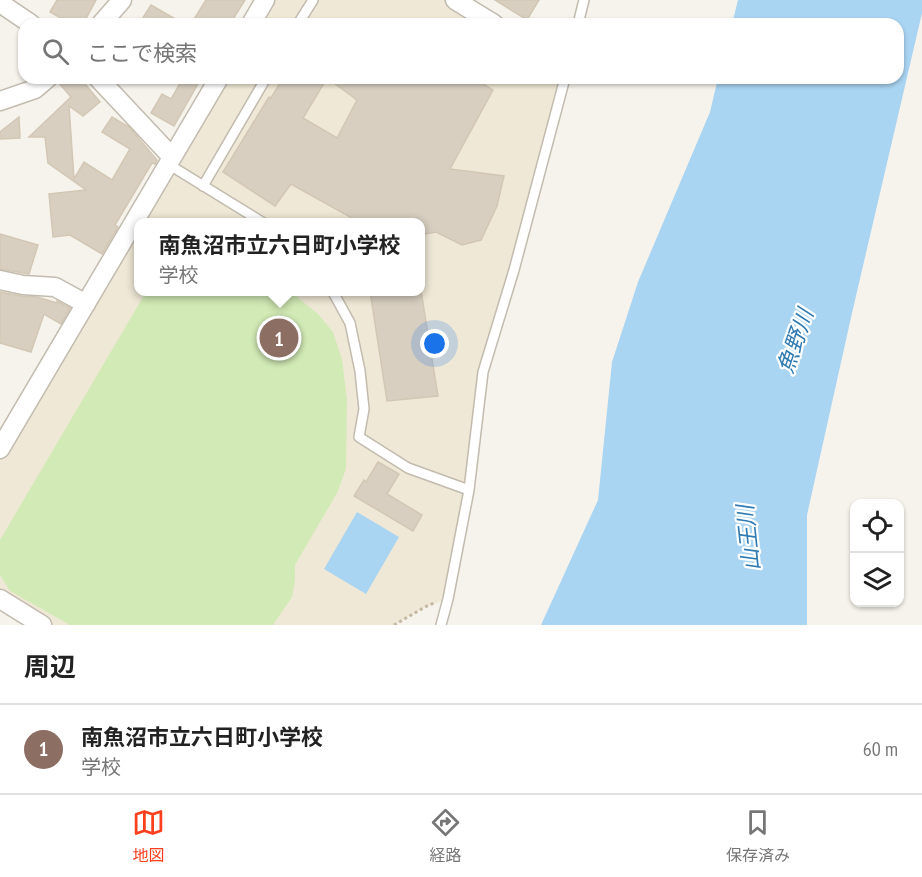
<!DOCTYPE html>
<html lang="ja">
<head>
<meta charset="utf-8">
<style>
	:root { --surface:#fff; --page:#f2f2f2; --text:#222; --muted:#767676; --line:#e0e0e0; --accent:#fc3f1d }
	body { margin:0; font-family:"PT Sans Narrow","Noto Sans JP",sans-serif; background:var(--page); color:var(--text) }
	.controls { position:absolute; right:18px; bottom:18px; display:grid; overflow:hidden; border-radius:12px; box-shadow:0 2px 4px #0004 }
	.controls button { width:54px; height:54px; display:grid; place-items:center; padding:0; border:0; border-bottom:2px solid var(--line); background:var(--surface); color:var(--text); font:30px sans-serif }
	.you { position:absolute; left:435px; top:344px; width:21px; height:21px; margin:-15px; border:4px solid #fff; border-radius:50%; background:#1a73e8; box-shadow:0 0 0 9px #1a73e833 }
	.badge { display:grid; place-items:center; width:39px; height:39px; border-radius:50%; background:var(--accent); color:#fff; font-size:20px; font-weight:700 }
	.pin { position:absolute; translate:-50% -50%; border:3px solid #fff; box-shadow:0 2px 6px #0006 }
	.popup { position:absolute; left:134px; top:218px; width:291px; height:78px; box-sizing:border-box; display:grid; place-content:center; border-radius:12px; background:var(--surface); filter:drop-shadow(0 2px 4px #0005); font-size:20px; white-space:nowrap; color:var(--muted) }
	.popup b { font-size:22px; color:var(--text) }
	.popup::after { content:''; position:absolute; left:50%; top:100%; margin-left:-12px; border:12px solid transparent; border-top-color:var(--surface) }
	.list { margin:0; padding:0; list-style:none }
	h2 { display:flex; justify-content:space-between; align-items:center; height:78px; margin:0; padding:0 24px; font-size:26px }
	h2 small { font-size:20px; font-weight:400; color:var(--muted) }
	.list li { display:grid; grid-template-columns:39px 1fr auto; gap:18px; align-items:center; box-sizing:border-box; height:90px; padding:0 24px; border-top:2px solid var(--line) }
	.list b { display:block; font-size:22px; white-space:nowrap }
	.list p { margin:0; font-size:20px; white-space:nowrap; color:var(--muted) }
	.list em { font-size:20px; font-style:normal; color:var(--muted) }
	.icon { flex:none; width:33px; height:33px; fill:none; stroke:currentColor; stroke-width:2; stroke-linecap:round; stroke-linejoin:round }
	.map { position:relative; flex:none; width:922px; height:625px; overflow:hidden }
	.search { position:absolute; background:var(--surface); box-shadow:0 2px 4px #0004; left:18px; right:18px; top:18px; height:66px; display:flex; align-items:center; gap:15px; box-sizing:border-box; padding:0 21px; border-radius:18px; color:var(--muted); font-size:22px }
	.sheet { height:168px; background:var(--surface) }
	nav { display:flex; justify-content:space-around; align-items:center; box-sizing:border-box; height:84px; border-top:2px solid var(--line); background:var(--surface); font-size:16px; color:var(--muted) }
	nav a { display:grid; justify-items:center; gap:3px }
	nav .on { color:var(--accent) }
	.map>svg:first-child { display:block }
	.education { fill:#efe8d6; fill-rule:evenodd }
	.green { fill:#d2eab5 }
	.water { fill:#a9d4f2 }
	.building { fill:#d8cfc1; stroke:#d3c7b4; stroke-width:1.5; fill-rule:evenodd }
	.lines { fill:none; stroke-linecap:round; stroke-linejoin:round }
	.lane-casing { stroke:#c2bbae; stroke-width:12 }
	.street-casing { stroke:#c2bbae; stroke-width:21 }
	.path { stroke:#c4b79f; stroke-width:3; stroke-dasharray:3 3; stroke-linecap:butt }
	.lane { stroke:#fff; stroke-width:9 }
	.street { stroke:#fff; stroke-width:18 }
	.labels { text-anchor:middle; stroke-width:4.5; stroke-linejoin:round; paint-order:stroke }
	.water-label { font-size:22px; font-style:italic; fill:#2e7ab2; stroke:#fff }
</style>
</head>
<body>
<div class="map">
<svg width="922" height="625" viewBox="0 0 922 625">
	<rect width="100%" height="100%" fill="#f6f3ec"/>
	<path class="education" d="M265,0H455L494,24H251Z
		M219,78H565L483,372L448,599L425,607L394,625H42L0,599V449ZM138,222H420V292H138Z"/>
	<path class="green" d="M146,292H291L318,314L333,332L342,359L347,400L346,469L337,493L295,565V580L292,597L273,625H70L10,591L0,575V540Z"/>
	<path class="water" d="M738,0H922V13L852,313L807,515V625H541L598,500L612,362L638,282L710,112L718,78H898V24H732Z
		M357,512L399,537L366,594L324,569Z"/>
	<path class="building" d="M57,0H96L83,24H71L50,12Z
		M206,0H245L230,24H191Z
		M495,0H539L527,20Z
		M151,5L184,24H139Z
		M68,78H80L100,102L83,116L69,106L74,179L84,162L112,180L130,149L102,132L112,117L129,127L157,160L155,164L152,163L115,225L118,227L102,254L70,235L53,237L49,194L86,190L48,163L45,137H29L71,97L60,84Z
		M183,78H191L199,82L174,126L151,113L162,94L171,99Z
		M283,78H474L493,90L450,169L504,176L497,206L481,240L462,245L436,232L420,235V222H359L291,184L275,206L223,172L269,97L271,98ZM327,78L357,100L337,138L303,118Z
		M19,117L20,138L0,139V132Z
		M0,234L38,245L29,274L0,269Z
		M370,291H421L438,396L387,401Z
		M0,292L21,296L37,297L57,303V301L70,308L61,324L44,314L31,352L0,343Z
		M378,462L399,474L387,494L422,515L413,531L354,496L364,480L366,482Z"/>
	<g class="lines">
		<defs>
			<path id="lane" d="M298,24L313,0
				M578,24L584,0
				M168,164L262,222
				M203,186L266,78
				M333,292L350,323L360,371L364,409L359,437L408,468L469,490
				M441,625L448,599L469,490L483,372L514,270L565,78"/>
			<path id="street" d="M455,0L494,24
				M0,3L31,24
				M101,24L122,0
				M251,24L265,0
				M98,78L172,157
				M0,101L35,89L48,78
				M0,280L23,285L55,287L86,304
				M0,449L219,78
				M0,599L42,625"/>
		</defs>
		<use href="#lane" class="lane-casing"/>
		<use href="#street" class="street-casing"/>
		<path class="path" d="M394,625L425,607L434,603"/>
		<use href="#lane" class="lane"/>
		<use href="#street" class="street"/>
	</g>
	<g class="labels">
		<g class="water-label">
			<text transform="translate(795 341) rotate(-71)" y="8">魚野川</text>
			<text transform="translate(748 538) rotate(-96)" y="8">山王川</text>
		</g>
	</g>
</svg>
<div class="controls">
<button><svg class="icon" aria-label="locate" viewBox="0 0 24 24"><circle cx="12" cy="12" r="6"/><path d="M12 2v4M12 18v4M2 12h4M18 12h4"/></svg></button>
<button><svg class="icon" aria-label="layers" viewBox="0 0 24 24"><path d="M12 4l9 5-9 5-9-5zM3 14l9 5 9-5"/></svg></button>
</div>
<div class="you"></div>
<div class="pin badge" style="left:279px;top:338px;background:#8d6e63">1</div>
<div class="popup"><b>南魚沼市立六日町小学校</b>学校</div>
<div class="search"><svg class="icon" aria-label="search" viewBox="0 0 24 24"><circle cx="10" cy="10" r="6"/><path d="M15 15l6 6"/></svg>ここで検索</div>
</div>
<section class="sheet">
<h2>周辺<small></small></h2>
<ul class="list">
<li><span class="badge" style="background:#8d6e63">1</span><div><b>南魚沼市立六日町小学校</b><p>学校</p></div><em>60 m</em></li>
</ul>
</section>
<nav>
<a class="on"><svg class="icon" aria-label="map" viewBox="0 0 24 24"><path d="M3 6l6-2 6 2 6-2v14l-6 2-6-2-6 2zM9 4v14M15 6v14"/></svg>地図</a>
<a><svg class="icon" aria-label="directions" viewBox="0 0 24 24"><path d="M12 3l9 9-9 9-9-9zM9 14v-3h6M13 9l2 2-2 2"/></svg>経路</a>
<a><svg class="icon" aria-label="saved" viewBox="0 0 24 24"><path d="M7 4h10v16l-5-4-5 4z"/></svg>保存済み</a>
</nav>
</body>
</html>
